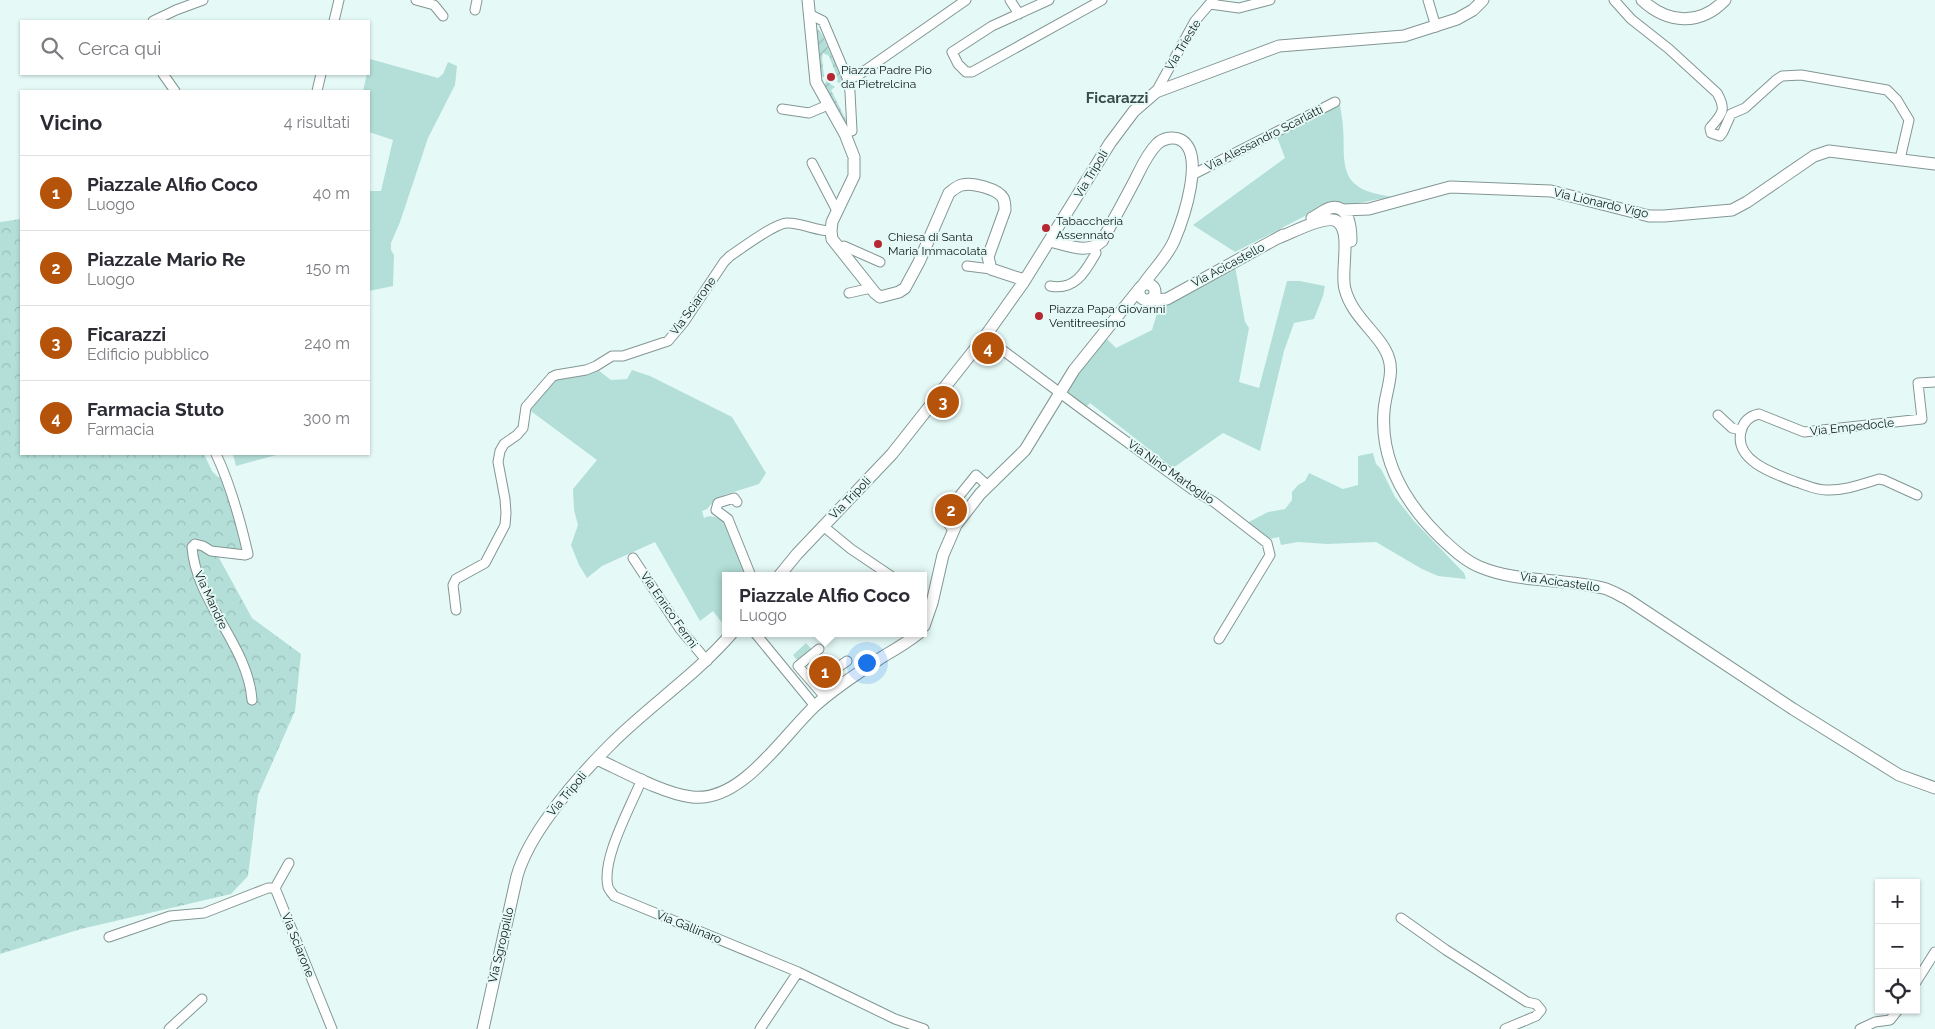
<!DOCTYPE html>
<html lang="it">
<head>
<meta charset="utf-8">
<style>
	:root { --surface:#fff; --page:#f7f7f7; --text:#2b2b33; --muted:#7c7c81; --line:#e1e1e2; --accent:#b45309 }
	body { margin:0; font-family:Raleway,sans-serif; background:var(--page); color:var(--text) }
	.controls { position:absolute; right:15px; bottom:15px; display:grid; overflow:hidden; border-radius:0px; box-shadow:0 1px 4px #0004 }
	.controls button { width:45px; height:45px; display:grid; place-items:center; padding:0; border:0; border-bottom:1px solid var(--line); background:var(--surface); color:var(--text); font:25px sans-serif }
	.you { position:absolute; left:866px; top:662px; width:18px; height:18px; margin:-12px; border:4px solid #fff; border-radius:50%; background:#1a73e8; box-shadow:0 0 0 8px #1a73e833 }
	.badge { display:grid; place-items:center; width:32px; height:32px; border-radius:50%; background:var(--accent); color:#fff; font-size:16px; font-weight:700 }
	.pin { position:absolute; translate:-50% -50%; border:2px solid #fff; box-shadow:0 1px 5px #0006 }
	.popup { position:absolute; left:722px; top:572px; width:205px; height:65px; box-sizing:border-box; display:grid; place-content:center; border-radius:0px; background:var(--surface); filter:drop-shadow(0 1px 4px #0005); font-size:16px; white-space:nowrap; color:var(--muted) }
	.popup b { font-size:19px; color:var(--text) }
	.popup::after { content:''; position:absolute; left:50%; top:100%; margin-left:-10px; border:10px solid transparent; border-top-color:var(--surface) }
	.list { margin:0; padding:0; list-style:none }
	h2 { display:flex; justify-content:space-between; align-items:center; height:65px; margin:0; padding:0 20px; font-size:21px }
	h2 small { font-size:16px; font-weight:400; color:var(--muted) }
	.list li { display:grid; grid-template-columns:32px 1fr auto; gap:15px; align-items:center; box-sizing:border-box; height:75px; padding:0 20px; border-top:1px solid var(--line) }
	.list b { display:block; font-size:19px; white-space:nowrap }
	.list p { margin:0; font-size:16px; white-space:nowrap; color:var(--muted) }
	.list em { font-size:16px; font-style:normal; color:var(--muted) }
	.icon { flex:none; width:28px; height:28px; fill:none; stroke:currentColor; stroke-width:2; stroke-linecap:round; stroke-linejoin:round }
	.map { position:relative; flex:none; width:1935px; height:1029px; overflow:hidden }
	.search { position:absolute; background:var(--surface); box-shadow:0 1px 4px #0004; left:20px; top:20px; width:350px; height:55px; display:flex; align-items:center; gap:12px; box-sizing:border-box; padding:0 18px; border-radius:0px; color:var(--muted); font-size:19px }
	.panel { position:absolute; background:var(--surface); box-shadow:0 1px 4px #0004; left:20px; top:90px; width:350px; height:365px; border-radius:0px }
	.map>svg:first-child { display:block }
	.grass { fill:#b3dfd8 }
	.park { fill:url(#park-crowns) }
	.garden { fill:url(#garden-furrows) }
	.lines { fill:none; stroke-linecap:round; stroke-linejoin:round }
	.street-casing { stroke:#839693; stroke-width:11 }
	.secondary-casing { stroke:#839693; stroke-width:13 }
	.street { stroke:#fff; stroke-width:9 }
	.secondary { stroke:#fff; stroke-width:11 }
	.poi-dot { fill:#b72633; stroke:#e5faf7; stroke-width:2 }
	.labels { text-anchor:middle; stroke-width:4; stroke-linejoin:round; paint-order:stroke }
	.street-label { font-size:12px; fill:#111817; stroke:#e5faf7 }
	.poi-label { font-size:12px; fill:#111817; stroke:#e5faf7; text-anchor:start }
	.quarter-label { font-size:15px; font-weight:bold; fill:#3a4b48; stroke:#e5faf7 }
</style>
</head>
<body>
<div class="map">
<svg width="1935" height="1029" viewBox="0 0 1935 1029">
	<defs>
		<pattern id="park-crowns" width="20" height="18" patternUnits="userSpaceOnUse" patternTransform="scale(1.25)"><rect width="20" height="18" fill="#b3dfd8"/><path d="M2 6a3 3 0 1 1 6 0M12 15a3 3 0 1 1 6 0" fill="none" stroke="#99bfb9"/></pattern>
		<pattern id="garden-furrows" width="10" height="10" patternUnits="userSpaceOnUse" patternTransform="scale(1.25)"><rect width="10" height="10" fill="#b3dfd8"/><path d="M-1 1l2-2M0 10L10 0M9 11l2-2" fill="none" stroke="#99bfb9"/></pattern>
	</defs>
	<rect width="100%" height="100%" fill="#e5faf7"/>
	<path class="grass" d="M370,59L438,78L443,74L448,62L457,66L455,85L428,138L400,222L391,243V250L394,255L393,286L369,291V191H381L393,140L369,132V91H363L367,74H369Z
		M1340,105C1341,113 1343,121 1343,128C1345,145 1340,172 1355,184C1365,193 1379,194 1392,197L1346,205L1339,202H1332L1235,252L1193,225L1285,158L1277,137Z
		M1235,266L1245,322L1249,328L1239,382L1259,388L1287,281H1300L1325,286L1323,296L1314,319L1294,323L1284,351L1260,451L1223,433L1173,468L1090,403L1086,407L1067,391L1079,372L1106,338L1116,348L1152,330L1159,307Z
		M598,370L611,380L627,379L632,370L650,376L732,417L766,473L759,484L724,495L715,500L707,509L702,511L704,518C711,514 717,518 724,521L746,576H726V628L713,611L700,621L655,542L602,566L587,578L579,565L571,545L578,525L574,510L573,489L597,460L528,409L556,377L585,374Z
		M1373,453L1376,464L1381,469L1395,497L1414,521L1464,573L1466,579L1438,576L1422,569L1376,542L1327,544L1298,542L1281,545L1279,537L1269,539L1247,523L1268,512L1285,509L1292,500V492L1298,485L1305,481L1309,473L1343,489L1358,485V456Z
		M233,454H280L236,466Z
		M806,643L816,654L802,666L793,655Z"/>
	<path class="park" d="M21,219V454H204L212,471L218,477H223L244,551L213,547L252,618L301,654L295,711L258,795L248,876L231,894L81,929L0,954V222Z"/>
	<path class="garden" d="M818,29L823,36L842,80L840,83L837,82L838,79L829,56L823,53L822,58L824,77L819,75L816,30Z
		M826,81L835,87L831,90L846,120L845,126L823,88Z"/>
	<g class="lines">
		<defs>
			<path id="street" d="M416,0L434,5L443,16
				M1010,0L1019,14
				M1049,0L992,26L952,52L958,64L966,72H972L1102,0
				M1428,0L1436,27
				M1614,0L1631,19L1669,49L1717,93C1727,110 1722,114 1710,128L1711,133L1720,136L1723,132L1731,114L1745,108L1776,80L1782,76L1801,75L1887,90L1897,100L1909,120L1900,159
				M1210,4L1239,8L1270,0
				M475,10L477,0
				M809,14L823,21L848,80L860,74L966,0
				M153,21L176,10L203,0
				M334,21L339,0
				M163,74L175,91
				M848,80L850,92L852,131
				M317,91L321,74
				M1156,92L1195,21L1213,0
				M782,109L809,113L828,105
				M812,163L837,211
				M1194,174L1335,102
				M840,249L844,246L880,262
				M967,266L991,269
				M1050,286C1075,291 1085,272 1096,253L1093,247
				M849,293L871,288
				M986,335L1001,349L1083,410L1193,490L1214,502L1267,543L1270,555L1219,639
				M1718,415L1732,428L1741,430
				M216,454C231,486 240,519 248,554L245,555L211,551L203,546L195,544L192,547C196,602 248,645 252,700
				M1917,495L1884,480L1879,479C1862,484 1844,491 1826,490C1816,490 1806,485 1796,482C1775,474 1734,461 1741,432C1743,422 1749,416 1759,414L1804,432L1922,419L1918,383L1935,382
				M737,502L734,498L718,503L716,510L728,519L751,576
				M823,526L851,549L891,576
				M953,530L947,522V511L976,475L988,486
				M633,558L680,629L707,661
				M456,610L453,585L456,579L485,563L505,525L506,513L505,499L498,462L500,451L504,444L517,435L523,428L526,407L552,377L556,375L586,370L596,366L612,356H623L668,341L684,322L724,262L730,256C741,249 776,222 788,223C802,223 816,231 831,231
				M755,633L815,706
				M819,649L798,666L825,697
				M814,684L847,661
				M642,779C631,806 601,859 608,887C609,890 612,893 614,896L798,972L895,1019L924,1029
				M289,863L275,888L332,1029
				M1401,918L1446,950L1527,1002L1536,1004L1541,1010L1536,1016L1505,1029
				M109,937L170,916L204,913L268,888H275
				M1916,982L1935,952
				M169,1029L202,999
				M760,1029L798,972
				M1860,1029L1875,1022L1890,1020L1898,1010"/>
			<path id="secondary" d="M808,0L816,82L845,134L854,157V176L832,222L831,231L832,239L875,293L880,297L899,292L905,288L919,262L949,193C953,190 957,186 962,185C972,182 998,189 1003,198C1005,202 1005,206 1005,210L988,257L991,269L1024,280
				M1642,0C1668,24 1700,26 1725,0
				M1343,210L1369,209L1450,187L1551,191L1649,216H1664L1732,210L1747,202L1814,156L1829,151L1935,164
				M1312,218C1318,215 1324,210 1330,208C1349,203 1351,228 1351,241
				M1278,238C1292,233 1327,213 1338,222C1352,233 1340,272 1345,289C1352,318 1382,335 1389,359C1394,375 1385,394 1384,411C1380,461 1406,504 1441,538C1453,549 1465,561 1480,567C1518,583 1563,578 1603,588C1612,590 1620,596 1627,599L1793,709L1899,775L1935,788
				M1050,241C1067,245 1088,255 1102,241C1113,221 1124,201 1135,180C1141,168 1147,154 1157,144C1163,138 1174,136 1181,140C1206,154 1183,220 1174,241C1167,257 1153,270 1143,285
				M1139 292a8 8 0 1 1 16 0a8 8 0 1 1-16 0Z
				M1150,300L1167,299L1283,235
				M779,576L797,554L892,454L986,335L1023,283L1110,143L1134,111L1156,92L1279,46L1404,36L1457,19L1473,10L1483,0
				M924,626L932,603L943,555L956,525L980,494L1025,450L1074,370L1140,288
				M597,759C623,771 664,794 692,797C742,803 783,735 816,705C837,686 861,671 884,656C896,649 908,642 919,633
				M483,1029L517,876C524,852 537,832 551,813C569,788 590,765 611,744C650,705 696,675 732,633"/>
		</defs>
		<use href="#street" class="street-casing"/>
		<use href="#secondary" class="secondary-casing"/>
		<use href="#street" class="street"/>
		<use href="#secondary" class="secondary"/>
	</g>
	<g class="poi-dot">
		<circle cx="831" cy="77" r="5"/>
		<circle cx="1046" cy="228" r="5"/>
		<circle cx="878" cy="244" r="5"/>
		<circle cx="1039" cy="316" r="5"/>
	</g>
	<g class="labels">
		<g class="street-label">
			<text transform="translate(1183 45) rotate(-59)" y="4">Via Trieste</text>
			<text transform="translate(1264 138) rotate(-27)" y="4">Via Alessandro Scarlatti</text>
			<text transform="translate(1091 174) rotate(-59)" y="4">Via Tripoli</text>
			<text transform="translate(1601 203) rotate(13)" y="4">Via Lionardo Vigo</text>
			<text transform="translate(1228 265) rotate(-28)" y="4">Via Acicastello</text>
			<text transform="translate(693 306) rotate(-54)" y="4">Via Sciarone</text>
			<text transform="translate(1852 427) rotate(-6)" y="4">Via Empedocle</text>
			<text transform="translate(1171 472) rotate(35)" y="4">Via Nino Martoglio</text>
			<text transform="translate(850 498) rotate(-46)" y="4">Via Tripoli</text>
			<text transform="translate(1560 582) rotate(8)" y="4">Via Acicastello</text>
			<text transform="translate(211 600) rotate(65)" y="4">Via Mandre</text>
			<text transform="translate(669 610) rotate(55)" y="4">Via Enrico Fermi</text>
			<text transform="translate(567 794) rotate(-50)" y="4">Via Tripoli</text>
			<text transform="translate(689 927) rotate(22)" y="4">Via Gallinaro</text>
			<text transform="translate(298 945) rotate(68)" y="4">Via Sciarone</text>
			<text transform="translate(501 945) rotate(-77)" y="4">Via Sgroppillo</text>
		</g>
		<g class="poi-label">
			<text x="841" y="74">Piazza Padre Pio<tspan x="841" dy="14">da Pietrelcina</tspan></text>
			<text x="1056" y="225">Tabaccheria<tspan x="1056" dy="14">Assennato</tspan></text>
			<text x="888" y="241">Chiesa di Santa<tspan x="888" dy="14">Maria Immacolata</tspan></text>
			<text x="1049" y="313">Piazza Papa Giovanni<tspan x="1049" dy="14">Ventitreesimo</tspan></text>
		</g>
		<g class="quarter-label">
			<text x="1117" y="103">Ficarazzi</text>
		</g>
	</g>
</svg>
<div class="controls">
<button>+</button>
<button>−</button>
<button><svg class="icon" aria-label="locate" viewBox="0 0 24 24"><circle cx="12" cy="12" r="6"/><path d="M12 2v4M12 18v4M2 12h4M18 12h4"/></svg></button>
</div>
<div class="you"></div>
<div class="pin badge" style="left:825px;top:672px">1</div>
<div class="popup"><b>Piazzale Alfio Coco</b>Luogo</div>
<div class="pin badge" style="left:951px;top:510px">2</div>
<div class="pin badge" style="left:943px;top:402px">3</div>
<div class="pin badge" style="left:988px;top:348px">4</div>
<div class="search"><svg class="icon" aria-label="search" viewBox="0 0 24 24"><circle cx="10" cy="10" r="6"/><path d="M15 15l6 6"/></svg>Cerca qui</div>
<section class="panel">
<h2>Vicino<small>4 risultati</small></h2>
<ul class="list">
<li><span class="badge">1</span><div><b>Piazzale Alfio Coco</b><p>Luogo</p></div><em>40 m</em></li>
<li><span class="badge">2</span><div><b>Piazzale Mario Re</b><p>Luogo</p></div><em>150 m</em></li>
<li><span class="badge">3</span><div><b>Ficarazzi</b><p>Edificio pubblico</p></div><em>240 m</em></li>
<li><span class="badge">4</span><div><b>Farmacia Stuto</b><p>Farmacia</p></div><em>300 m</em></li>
</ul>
</section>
</div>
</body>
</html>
